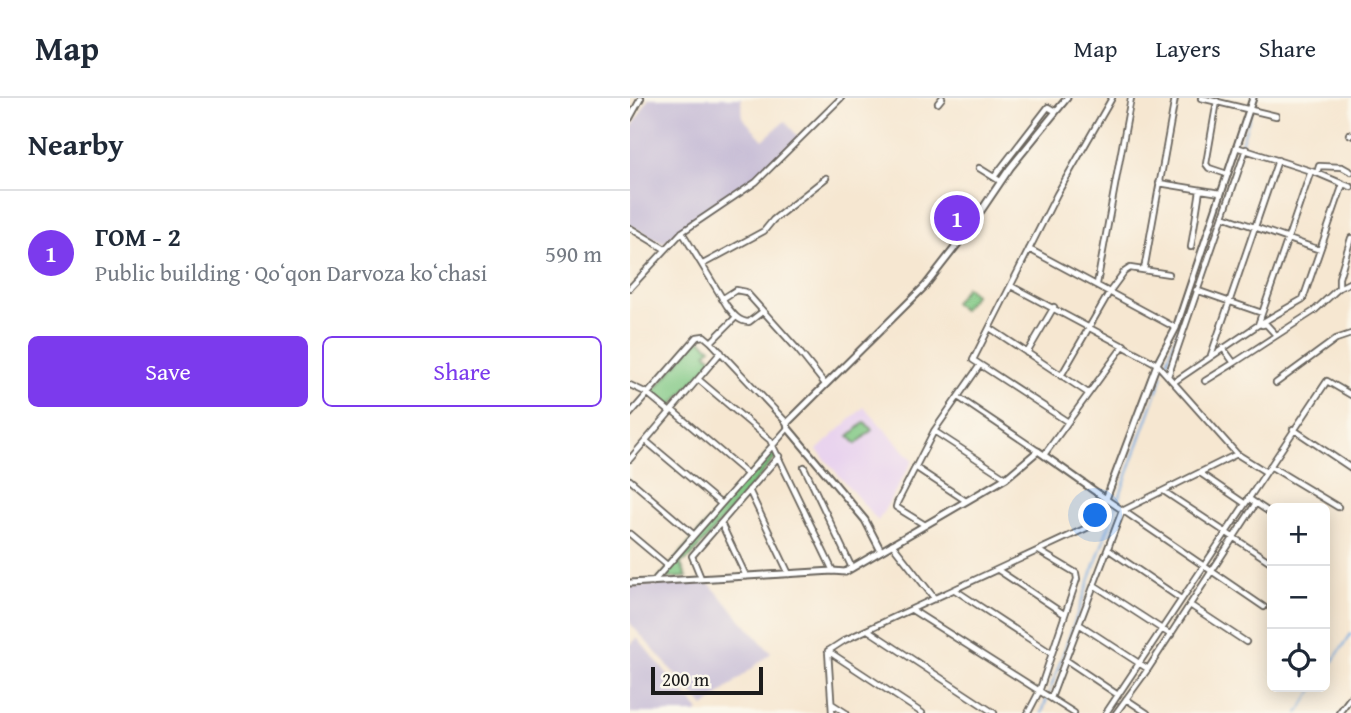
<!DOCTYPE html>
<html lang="en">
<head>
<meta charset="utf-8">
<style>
	:root { --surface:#fff; --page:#f6f6f7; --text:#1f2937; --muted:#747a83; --line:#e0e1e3; --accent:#7c3aed }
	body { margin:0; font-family:"Gentium Book Plus",serif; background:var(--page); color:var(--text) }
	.controls { position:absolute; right:21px; bottom:21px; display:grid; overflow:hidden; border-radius:10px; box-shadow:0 4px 18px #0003 }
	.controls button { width:63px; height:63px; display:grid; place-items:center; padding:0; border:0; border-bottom:2px solid var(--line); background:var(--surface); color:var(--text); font:35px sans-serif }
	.scale { position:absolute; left:21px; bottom:18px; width:112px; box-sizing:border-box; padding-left:7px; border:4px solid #1c1c1c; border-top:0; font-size:19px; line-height:24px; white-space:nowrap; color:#1c1c1c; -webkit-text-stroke:5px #fbf7ec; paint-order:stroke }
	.you { position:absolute; left:466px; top:418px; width:24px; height:24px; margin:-18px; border:5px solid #fff; border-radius:50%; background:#1a73e8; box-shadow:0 0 0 10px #1a73e833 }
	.badge { display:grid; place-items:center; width:46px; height:46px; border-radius:50%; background:var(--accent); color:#fff; font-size:23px; font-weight:700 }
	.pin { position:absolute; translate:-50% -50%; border:4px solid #fff; box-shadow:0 2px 7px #0006 }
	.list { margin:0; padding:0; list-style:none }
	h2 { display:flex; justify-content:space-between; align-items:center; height:91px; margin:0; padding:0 28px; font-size:30px }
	h2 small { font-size:23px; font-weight:400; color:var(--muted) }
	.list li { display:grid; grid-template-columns:46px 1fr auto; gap:21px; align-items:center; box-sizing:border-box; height:126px; padding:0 28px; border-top:2px solid var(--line) }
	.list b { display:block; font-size:26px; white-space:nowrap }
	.list p { margin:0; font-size:23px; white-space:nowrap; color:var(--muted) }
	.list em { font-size:23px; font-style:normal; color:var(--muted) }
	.actions { display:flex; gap:14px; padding:21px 28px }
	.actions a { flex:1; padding:16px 0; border:2px solid var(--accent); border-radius:10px; text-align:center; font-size:24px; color:var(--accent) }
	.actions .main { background:var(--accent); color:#fff }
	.icon { flex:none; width:38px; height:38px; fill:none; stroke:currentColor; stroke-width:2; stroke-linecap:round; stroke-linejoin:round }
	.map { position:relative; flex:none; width:721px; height:615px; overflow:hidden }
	header { display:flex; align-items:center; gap:42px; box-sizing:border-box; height:98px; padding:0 35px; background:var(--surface); border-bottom:2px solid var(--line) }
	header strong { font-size:33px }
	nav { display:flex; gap:38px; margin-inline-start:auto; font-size:24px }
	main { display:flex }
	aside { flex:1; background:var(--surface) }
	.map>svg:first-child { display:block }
	.built { fill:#e8d2ee }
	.industrial { fill:#c9bfd7 }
	.green { fill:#7fc783; stroke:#4e7250; stroke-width:2 }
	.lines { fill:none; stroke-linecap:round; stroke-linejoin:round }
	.stream { stroke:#72a9e1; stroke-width:2 }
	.minor-casing { stroke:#68635b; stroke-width:8 }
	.tertiary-casing { stroke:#68635b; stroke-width:9 }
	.minor { stroke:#fff; stroke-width:4.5 }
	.tertiary { stroke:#fff; stroke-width:5 }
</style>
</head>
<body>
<header>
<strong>Map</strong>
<nav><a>Map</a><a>Layers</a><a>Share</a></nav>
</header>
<main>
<aside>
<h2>Nearby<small></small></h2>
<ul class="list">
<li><span class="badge">1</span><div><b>ГОМ - 2</b><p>Public building · Qoʻqon Darvoza koʻchasi</p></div><em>590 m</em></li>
</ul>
<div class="actions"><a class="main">Save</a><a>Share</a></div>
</aside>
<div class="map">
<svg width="721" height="615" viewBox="0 0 721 615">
	<rect width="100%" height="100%" fill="#fbf7ec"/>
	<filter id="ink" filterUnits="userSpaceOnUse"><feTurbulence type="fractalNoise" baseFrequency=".0143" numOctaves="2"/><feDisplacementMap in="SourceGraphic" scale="14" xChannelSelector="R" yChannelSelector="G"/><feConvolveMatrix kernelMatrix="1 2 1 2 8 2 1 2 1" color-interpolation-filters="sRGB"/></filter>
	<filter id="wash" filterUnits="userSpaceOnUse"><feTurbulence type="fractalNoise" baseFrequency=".00686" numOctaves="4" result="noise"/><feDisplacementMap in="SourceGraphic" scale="28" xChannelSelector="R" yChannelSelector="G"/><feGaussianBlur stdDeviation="1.57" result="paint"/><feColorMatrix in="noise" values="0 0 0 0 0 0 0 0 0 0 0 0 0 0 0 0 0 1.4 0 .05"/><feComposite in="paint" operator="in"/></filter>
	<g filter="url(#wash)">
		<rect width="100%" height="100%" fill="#f6e7d1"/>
		<path class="built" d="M234,309L283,362L248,423L187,352Z"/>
		<path class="industrial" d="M19,0H111L112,19L133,42L155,23L169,40L117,87L33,145L0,127V33Z
			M78,484L141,555L74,609L0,525V488Z
			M7,540L69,613L66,615H0V547Z"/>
		<path class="green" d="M336,189L345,196L333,212L324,205Z
			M69,240L81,250L76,255L83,261L40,310L22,295Z
			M235,324L242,332L226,346L219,338Z
			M142,350L147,358L61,459L50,465L57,479L28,481Z"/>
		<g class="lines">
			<path class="stream" d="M611,46L626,0
				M535,270L548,232
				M695,575L721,536
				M419,595L533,277
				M412,615L417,600
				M668,615L685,589"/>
		</g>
	</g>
	<g filter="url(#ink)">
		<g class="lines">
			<defs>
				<path id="minor" d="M571,0L646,18
					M587,3L576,66L579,70L597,76
					M308,5L312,0
					M0,20L11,0
					M719,36L721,37
					M606,49L687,75L689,68L712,69L721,74
					M349,70L370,83
					M364,79L418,9L425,13
					M529,85L590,95
					M713,86L721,89
					M593,118L690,152
					M0,130L35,151
					M52,134L97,208C103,216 109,224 119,224L132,214
					M561,149L570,92
					M399,151L546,230
					M73,166L134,133L143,122L196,80
					M514,172L545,0
					M467,186L501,0
					M381,188L527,266L607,356L636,374
					M0,190L52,134L126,84L211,0
					M709,190V180L721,140
					M566,192L632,215
					M92,201L106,192L116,194L168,252L195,286
					M628,227L681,73
					M632,227L636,226L646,237
					M360,230L458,295
					M81,244L157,325
					M593,250L604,265L684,213L709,190L721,184
					M397,255L424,209
					M581,257L648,62
					M431,278L480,193L494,174L500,170L539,176
					M538,278L616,51
					M68,281L140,342L203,473
					M575,283L604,265
					M544,284L628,227L673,201L713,86L687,75
					M646,285L706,241L721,236
					M0,287L17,295L40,314
					M328,299L408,353
					M42,312L116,375
					M0,316L67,239L74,238L81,244L106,219
					M438,324L343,262L427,96L482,0
					M663,331L721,370
					M304,333L376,380
					M16,343L90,405
					M414,357L494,247
					M0,361L91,254
					M640,368L708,409
					M174,369L222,470
					M285,369L336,403
					M570,375L614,405
					M0,382L63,436
					M119,392L159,476
					M535,394L642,465
					M618,400L642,416
					M91,425L116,478
					M295,427L266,409L267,405L304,333L350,267
					M0,436L37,467
					M262,446L305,501
					M479,452L551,501
					M368,472L434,516
					M71,480L62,458L149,358
					M23,484L158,330
					M464,487L541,537
					M325,492L421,555
					M560,507L616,544
					M282,512L444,615
					M449,526L518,571
					M238,532L364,615
					M198,553L215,542L463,427L476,401L634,509
					M198,553L292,615
					M198,553L202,615
					M436,562L488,597
					M421,600L492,413L607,356
					M496,601L517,615
					M202,606L216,615
					M398,615L409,594L447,481L446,475L409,453
					M476,615L697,283L721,297
					M486,615L518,571L626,405
					M709,615L721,599"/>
				<path id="tertiary" d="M251,453L235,422L158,330L157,325L295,188L334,138L380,70L437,0
					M0,485L203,473L215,474L376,380L408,353L476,401L527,266L546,230L623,0"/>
			</defs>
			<use href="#minor" class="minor-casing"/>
			<use href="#tertiary" class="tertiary-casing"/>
			<use href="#minor" class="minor"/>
			<use href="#tertiary" class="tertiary"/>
		</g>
	</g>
</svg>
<div class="controls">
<button>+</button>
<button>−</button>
<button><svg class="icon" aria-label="locate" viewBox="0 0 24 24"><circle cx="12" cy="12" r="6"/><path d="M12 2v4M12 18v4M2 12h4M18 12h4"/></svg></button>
</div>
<div class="scale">200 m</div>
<div class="you"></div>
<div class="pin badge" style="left:327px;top:120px">1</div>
</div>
</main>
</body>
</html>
